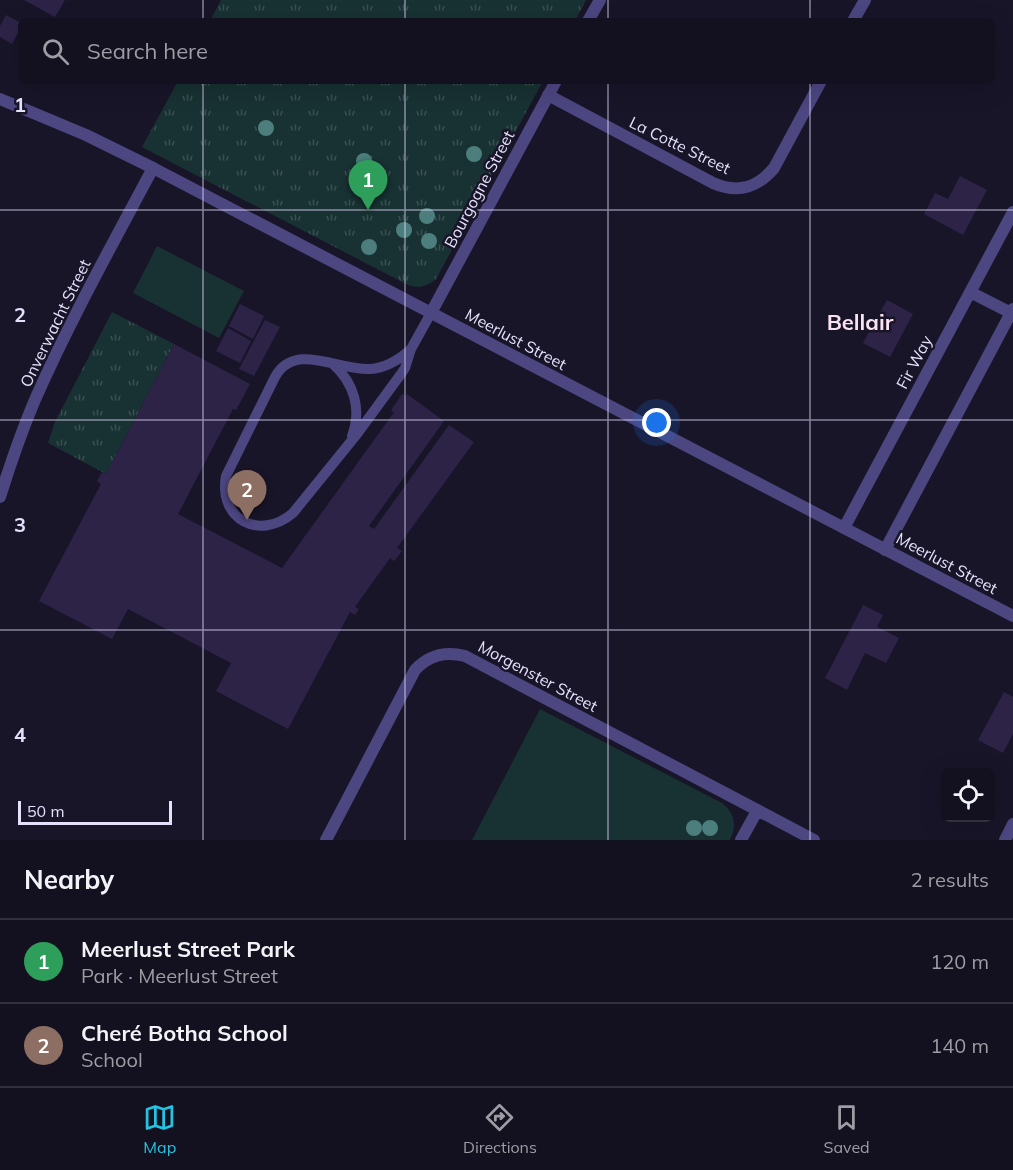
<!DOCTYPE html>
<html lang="en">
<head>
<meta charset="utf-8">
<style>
	:root { --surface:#13101f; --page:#1c1928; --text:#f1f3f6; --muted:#9d9da4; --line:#32303d; --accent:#26c3e1 }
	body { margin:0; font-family:Mulish,sans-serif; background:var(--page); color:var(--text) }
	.controls { position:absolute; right:18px; bottom:18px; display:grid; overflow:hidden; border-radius:9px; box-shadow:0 6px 24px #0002 }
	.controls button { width:54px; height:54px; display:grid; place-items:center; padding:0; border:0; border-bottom:2px solid var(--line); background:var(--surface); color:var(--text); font:30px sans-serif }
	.scale { position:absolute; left:18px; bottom:15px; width:154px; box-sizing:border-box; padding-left:6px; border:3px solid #e5e0fb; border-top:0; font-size:16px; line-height:21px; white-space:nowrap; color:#e5e0fb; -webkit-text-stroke:4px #191529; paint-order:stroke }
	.you { position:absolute; left:657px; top:423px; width:21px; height:21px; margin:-15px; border:4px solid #fff; border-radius:50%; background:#1a73e8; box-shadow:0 0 0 9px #1a73e833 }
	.badge { display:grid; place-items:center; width:39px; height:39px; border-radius:50%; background:var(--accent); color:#fff; font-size:20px; font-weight:700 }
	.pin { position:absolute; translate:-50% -50px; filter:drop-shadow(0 2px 3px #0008) }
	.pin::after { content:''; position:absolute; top:32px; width:21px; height:18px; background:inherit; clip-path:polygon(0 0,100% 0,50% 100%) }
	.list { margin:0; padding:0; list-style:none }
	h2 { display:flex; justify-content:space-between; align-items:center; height:78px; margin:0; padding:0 24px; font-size:26px }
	h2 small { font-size:20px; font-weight:400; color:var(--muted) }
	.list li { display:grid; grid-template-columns:39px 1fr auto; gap:18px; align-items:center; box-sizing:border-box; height:84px; padding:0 24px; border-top:2px solid var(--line) }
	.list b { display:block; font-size:22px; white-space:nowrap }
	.list p { margin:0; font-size:20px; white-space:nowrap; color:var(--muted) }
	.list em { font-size:20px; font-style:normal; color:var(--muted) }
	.icon { flex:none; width:33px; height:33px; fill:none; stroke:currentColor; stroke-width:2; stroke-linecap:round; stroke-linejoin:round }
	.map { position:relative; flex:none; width:1013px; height:840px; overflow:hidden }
	.search { position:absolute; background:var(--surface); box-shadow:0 6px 24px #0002; left:18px; right:18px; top:18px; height:66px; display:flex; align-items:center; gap:15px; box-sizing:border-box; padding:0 21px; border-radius:9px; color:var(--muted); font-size:22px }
	.sheet { height:246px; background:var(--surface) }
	nav { display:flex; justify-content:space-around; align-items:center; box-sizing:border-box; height:84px; border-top:2px solid var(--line); background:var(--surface); font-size:16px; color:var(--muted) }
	nav a { display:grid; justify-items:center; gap:3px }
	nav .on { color:var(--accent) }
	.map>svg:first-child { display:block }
	.grass { fill:#183132 }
	.park { fill:url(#park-tufts) }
	.building { fill:#2d2347 }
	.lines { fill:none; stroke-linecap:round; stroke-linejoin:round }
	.service { stroke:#4c4681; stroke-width:10 }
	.minor { stroke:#4c4681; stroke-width:12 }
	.tertiary { stroke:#4c4681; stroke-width:12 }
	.tree { fill:#4c7e7d }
	.grid { fill:none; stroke:#e5e0fb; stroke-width:1.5; stroke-opacity:0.55 }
	.labels { text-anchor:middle; stroke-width:5; stroke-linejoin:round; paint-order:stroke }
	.street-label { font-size:16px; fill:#e5e0fb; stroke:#191529 }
	.district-label { font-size:22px; font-weight:bold; fill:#fbe2f0; stroke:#191529 }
	.grid-label { font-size:20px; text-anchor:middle; font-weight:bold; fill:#e5e0fb; stroke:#191529; stroke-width:5; stroke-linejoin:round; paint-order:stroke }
</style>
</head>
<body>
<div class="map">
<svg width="1013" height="840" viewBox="0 0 1013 840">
	<defs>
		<pattern id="park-tufts" width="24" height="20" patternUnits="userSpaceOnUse" patternTransform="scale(1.5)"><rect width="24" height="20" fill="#183132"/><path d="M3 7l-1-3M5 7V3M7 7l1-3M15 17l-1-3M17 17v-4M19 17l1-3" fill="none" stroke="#394f51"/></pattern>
	</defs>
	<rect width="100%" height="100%" fill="#191529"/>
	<path class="grass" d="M157,246L244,291L219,338L133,293Z
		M540,709L722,803C735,813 737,826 730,840H472Z"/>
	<path class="park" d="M221,0H586L575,21H210Z
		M178,81H543L436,279C428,286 419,289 408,285L142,147Z
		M112,312L174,344L106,474L48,443L55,422Z"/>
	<path class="building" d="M24,0H65L55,17Z
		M6,15L21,23V27L12,44L0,37V26Z
		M960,176L987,190L963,235L924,214L935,193L948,199Z
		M887,300L913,314L890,357L863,343Z
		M240,304L264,316L253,339L229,326Z
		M265,320L280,327L254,376L239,369Z
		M228,328L251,341L240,363L216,351Z
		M174,344L250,384L236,410L233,409L178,514L282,568L392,415L394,413L391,410L402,394L406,396L407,394L444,421L369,526L374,529L449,425L474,442L397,548L402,551L394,561L390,558L355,607L359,609L355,615L350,612L288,729L216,691L231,663L128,609L112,639L39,601L101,484L97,481L102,472L106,474Z
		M863,605L883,615L877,627L899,638L886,663L865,653L847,690L825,678Z
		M1004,692L1013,697V734L1003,753L978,740Z"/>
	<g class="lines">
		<path class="service" d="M411,349C399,360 386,368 370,369C338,371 295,341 275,377L226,476C218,520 260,541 293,513L357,434L401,374L405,368L411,349L431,313
			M333,364C354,383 362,409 352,436"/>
		<path class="minor" d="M588,21L600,0
			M853,21L865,0
			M548,95L713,183C738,194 757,188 774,168L821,81
			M970,292L1013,314
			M431,313L556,81
			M0,497C10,465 21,433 34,402C69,322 112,245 153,168
			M844,528L1013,212
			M885,550L1013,309
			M326,840L415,670C429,655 445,651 465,656L814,840
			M741,840L757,811
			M1005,840L1013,824"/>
		<path class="tertiary" d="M0,99L86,135L153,168L1013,616"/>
	</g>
	<g class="tree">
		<circle cx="266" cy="128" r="8"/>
		<circle cx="474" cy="154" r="8"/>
		<circle cx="364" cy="161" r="8"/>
		<circle cx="427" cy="216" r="8"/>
		<circle cx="404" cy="230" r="8"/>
		<circle cx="429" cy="241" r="8"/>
		<circle cx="369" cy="247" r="8"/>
		<circle cx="694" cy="828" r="8"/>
		<circle cx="710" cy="828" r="8"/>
	</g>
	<path class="grid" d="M203,0V21M405,0V21M608,0V21M810,0V21M203,81V840M405,81V840M608,81V840M810,81V840M0,210H1013M0,420H1013M0,630H1013"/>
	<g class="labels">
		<g class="street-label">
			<text transform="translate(680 145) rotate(26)" y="6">La Cotte Street</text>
			<text transform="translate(479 189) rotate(-62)" y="6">Bourgogne Street</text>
			<text transform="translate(55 323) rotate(-64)" y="6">Onverwacht Street</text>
			<text transform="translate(516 339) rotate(28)" y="6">Meerlust Street</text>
			<text transform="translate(914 362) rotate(-62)" y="6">Fir Way</text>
			<text transform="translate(947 563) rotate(28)" y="6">Meerlust Street</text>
			<text transform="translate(538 676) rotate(28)" y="6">Morgenster Street</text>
		</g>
		<g class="district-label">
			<text x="860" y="330">Bellair</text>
		</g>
	</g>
	<g class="grid-label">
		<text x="20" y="112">1</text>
		<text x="20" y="322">2</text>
		<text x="20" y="532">3</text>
		<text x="20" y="742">4</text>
	</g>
</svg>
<div class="controls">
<button><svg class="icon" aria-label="locate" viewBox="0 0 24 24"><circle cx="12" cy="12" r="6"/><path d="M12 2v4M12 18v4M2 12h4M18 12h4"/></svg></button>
</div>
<div class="scale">50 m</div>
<div class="you"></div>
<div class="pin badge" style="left:368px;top:210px;background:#2e9e5b">1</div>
<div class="pin badge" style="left:247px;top:520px;background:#8d6e63">2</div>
<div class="search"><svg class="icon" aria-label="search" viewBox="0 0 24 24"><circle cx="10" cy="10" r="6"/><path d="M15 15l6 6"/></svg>Search here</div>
</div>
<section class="sheet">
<h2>Nearby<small>2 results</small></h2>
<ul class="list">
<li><span class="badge" style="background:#2e9e5b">1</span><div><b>Meerlust Street Park</b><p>Park · Meerlust Street</p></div><em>120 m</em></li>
<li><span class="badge" style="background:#8d6e63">2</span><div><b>Cheré Botha School</b><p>School</p></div><em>140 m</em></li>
</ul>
</section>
<nav>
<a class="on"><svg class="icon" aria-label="map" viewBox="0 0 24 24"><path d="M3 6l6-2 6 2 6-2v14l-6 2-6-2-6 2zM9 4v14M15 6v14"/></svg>Map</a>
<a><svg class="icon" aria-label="directions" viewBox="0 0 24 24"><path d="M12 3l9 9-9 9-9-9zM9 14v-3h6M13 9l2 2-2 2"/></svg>Directions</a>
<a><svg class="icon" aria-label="saved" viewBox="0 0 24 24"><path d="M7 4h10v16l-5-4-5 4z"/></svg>Saved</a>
</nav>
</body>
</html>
